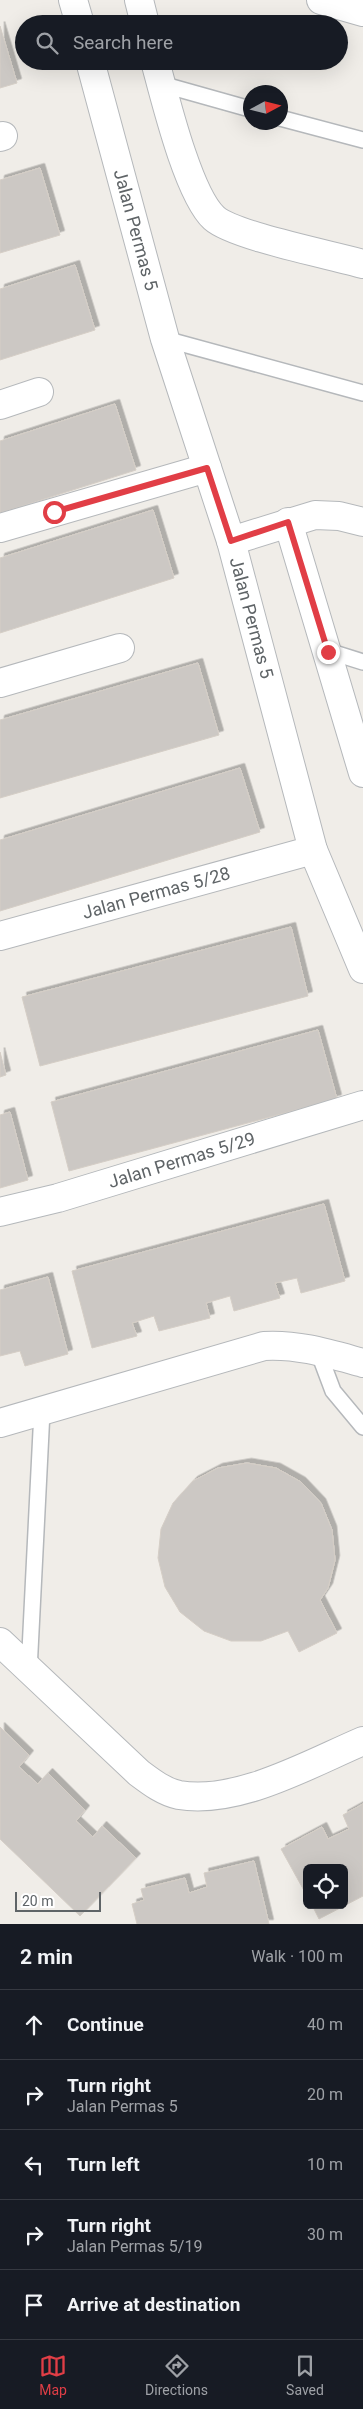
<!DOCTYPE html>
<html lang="en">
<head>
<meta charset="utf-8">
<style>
	:root { --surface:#171b24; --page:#242831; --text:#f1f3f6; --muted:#9ea1a6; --line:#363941; --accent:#e13e46 }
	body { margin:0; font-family:Roboto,sans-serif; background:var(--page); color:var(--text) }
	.controls { position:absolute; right:15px; bottom:15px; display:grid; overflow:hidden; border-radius:8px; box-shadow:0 5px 20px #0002 }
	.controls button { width:45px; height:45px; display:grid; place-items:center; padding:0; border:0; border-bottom:1px solid var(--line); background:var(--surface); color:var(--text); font:25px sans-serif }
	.compass { position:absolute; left:243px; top:85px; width:45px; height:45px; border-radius:50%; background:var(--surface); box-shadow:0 5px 20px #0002; rotate:83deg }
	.scale { position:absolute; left:15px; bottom:12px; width:86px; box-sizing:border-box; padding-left:5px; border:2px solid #5f6467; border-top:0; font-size:14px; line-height:18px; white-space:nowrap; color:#5f6467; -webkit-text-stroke:4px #fff; paint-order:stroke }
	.stop { position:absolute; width:15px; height:15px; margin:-11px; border:4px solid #e13e46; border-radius:50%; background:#fff }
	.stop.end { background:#e13e46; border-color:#fff; box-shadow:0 1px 5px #0008 }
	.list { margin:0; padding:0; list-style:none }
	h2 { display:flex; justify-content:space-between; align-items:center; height:65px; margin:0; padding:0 20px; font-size:21px }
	h2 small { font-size:16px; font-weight:400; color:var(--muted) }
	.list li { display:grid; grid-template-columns:32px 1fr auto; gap:15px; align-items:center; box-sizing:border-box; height:70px; padding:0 20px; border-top:1px solid var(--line) }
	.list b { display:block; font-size:19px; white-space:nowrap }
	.list p { margin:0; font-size:16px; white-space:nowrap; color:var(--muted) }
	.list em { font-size:16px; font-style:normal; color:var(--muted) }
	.icon { flex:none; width:28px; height:28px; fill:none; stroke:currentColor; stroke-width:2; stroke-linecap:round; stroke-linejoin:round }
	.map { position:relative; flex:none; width:363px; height:1924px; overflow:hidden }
	.search { position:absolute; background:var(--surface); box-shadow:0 5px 20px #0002; left:15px; right:15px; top:15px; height:55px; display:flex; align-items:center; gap:12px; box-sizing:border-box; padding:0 18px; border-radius:28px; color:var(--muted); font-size:19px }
	.sheet { height:415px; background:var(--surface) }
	nav { display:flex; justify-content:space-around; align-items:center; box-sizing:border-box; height:70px; border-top:1px solid var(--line); background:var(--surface); font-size:14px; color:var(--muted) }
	nav a { display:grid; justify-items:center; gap:2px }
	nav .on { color:var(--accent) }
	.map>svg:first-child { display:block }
	.building { fill:#ccc8c4; stroke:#d5cec6; filter:url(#shadow) }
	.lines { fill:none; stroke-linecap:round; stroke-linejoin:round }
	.lane-casing { stroke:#b5b8bb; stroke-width:18 }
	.street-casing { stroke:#b5b8bb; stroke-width:30 }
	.secondary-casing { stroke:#b4b8bb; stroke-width:30 }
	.lane { stroke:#fff; stroke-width:15 }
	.street { stroke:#fff; stroke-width:28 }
	.secondary { stroke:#fff; stroke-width:28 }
	.route { stroke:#e13e46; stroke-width:6 }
	.labels { text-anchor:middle; stroke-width:4; stroke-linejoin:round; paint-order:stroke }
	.street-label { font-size:18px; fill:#5f6467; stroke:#fff }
</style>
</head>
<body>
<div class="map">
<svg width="363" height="1924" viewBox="0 0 363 1924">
	<defs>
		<filter id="shadow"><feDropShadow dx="4.5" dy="-4.5" stdDeviation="0" flood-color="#0004"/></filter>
	</defs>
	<rect width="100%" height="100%" fill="#f0ede8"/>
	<path class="building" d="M0,26L17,83L0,88Z
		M40,168L60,235L0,253V180Z
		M75,265L95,330L0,360V289Z
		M115,404L136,470L0,513V441Z
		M153,510L174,578L0,633V558Z
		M198,663L219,735L0,798V720Z
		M240,768L260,832L0,911V840Z
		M291,927L308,996L40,1066L22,997Z
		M318,1030L337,1099L69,1171L51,1102Z
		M0,1052L6,1075L0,1077Z
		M10,1112L28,1180L0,1188V1115Z
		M324,1204L345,1281L301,1293L297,1278L275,1283L280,1298L234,1311L230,1296L206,1303L210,1318L159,1331L154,1316L132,1323L137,1336L92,1348L72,1271Z
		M48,1277L68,1354L25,1366L20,1351L0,1356V1290Z
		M247,1463L276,1468L301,1482L321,1503L332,1530L335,1560L328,1588L320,1600L337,1633L299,1652L288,1631L261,1641H231L204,1631L180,1612L165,1587L158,1558L161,1529L173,1503L193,1481L218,1468Z
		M0,1727L29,1755L19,1767L38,1784L48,1773L85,1810L76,1821L93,1837L102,1826L136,1858L80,1916L0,1839Z
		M363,1804V1896L319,1919L312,1905H344V1868H307V1896L281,1849L322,1827L328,1839L349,1829L343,1815Z
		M254,1861L269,1924H137L132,1904L144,1900L141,1889L185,1878L189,1893L207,1887L204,1873Z"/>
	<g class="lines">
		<defs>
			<path id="lane" d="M161,84L250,109
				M280,118L363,140
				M165,339L363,393
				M328,651L363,662
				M318,1351L333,1391L363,1427
				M29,1671L42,1411"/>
			<g id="street">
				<path d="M73,0L80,24"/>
				<path d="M139,0L145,24"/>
				<path d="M321,0L363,12"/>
				<path id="s1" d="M90,61L165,339L231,541L313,850L363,969"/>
				<path d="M155,61C165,98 188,194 214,218C234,236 332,255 363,264"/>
				<path d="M0,137L3,136"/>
				<path d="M0,405L39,392"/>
				<path d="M288,522L363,773"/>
				<path d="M0,528L207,468"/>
				<path d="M231,541L315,515L339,516L363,522"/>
				<path d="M0,683L120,648"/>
				<path id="s2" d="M0,936L313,850"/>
				<path d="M0,1423L264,1346C299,1344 330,1354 363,1363"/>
				<path d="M0,1642L139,1773C151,1782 164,1792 179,1795C238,1805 309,1764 363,1741"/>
			</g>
			<g id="secondary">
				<path id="s3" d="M0,1212L58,1198L363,1105"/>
			</g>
		</defs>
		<use href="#lane" class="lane-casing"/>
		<use href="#street" class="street-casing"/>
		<use href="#secondary" class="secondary-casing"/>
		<use href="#lane" class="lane"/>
		<use href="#street" class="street"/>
		<use href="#secondary" class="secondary"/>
	</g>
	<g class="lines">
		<path class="route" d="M54,512L207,468L231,541L288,522L328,652"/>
	</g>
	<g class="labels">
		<g class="street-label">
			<text dy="6" stroke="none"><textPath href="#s1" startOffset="175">Jalan Permas 5</textPath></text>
			<text dy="6" stroke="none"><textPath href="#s1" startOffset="580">Jalan Permas 5</textPath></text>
			<text dy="6" stroke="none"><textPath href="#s2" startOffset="162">Jalan Permas 5/28</textPath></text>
			<text dy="6" stroke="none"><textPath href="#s3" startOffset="189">Jalan Permas 5/29</textPath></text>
		</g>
	</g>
</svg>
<div class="controls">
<button><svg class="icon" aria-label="locate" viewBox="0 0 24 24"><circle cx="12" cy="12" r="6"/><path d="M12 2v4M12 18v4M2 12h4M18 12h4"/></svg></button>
</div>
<svg class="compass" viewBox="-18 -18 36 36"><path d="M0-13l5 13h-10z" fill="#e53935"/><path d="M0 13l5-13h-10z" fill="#9ea1a6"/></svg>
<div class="scale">20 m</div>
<div class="stop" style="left:54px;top:512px"></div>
<div class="stop end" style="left:328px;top:652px"></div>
<div class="search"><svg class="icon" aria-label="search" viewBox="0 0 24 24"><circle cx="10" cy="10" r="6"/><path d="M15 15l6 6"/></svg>Search here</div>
</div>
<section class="sheet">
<h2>2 min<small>Walk · 100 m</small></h2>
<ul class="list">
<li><svg class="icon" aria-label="ahead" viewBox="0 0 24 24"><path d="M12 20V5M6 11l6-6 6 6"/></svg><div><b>Continue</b></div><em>40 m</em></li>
<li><svg class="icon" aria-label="right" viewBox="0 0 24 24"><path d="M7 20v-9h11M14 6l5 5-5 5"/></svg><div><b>Turn right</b><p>Jalan Permas 5</p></div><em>20 m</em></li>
<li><svg class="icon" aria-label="left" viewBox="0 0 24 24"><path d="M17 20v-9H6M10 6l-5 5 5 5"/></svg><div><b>Turn left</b></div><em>10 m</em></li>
<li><svg class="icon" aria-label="right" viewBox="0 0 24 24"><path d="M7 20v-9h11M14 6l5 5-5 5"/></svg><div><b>Turn right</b><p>Jalan Permas 5/19</p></div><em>30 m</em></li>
<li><svg class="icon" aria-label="arrive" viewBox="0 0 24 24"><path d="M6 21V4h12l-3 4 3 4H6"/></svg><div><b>Arrive at destination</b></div></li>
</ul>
</section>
<nav>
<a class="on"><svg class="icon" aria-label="map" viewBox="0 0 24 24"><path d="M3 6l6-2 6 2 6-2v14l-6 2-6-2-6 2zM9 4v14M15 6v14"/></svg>Map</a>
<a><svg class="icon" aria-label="directions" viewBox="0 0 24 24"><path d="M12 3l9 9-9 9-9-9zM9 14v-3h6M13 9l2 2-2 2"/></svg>Directions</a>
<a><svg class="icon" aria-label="saved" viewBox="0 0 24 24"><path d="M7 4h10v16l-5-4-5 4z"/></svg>Saved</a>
</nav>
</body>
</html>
